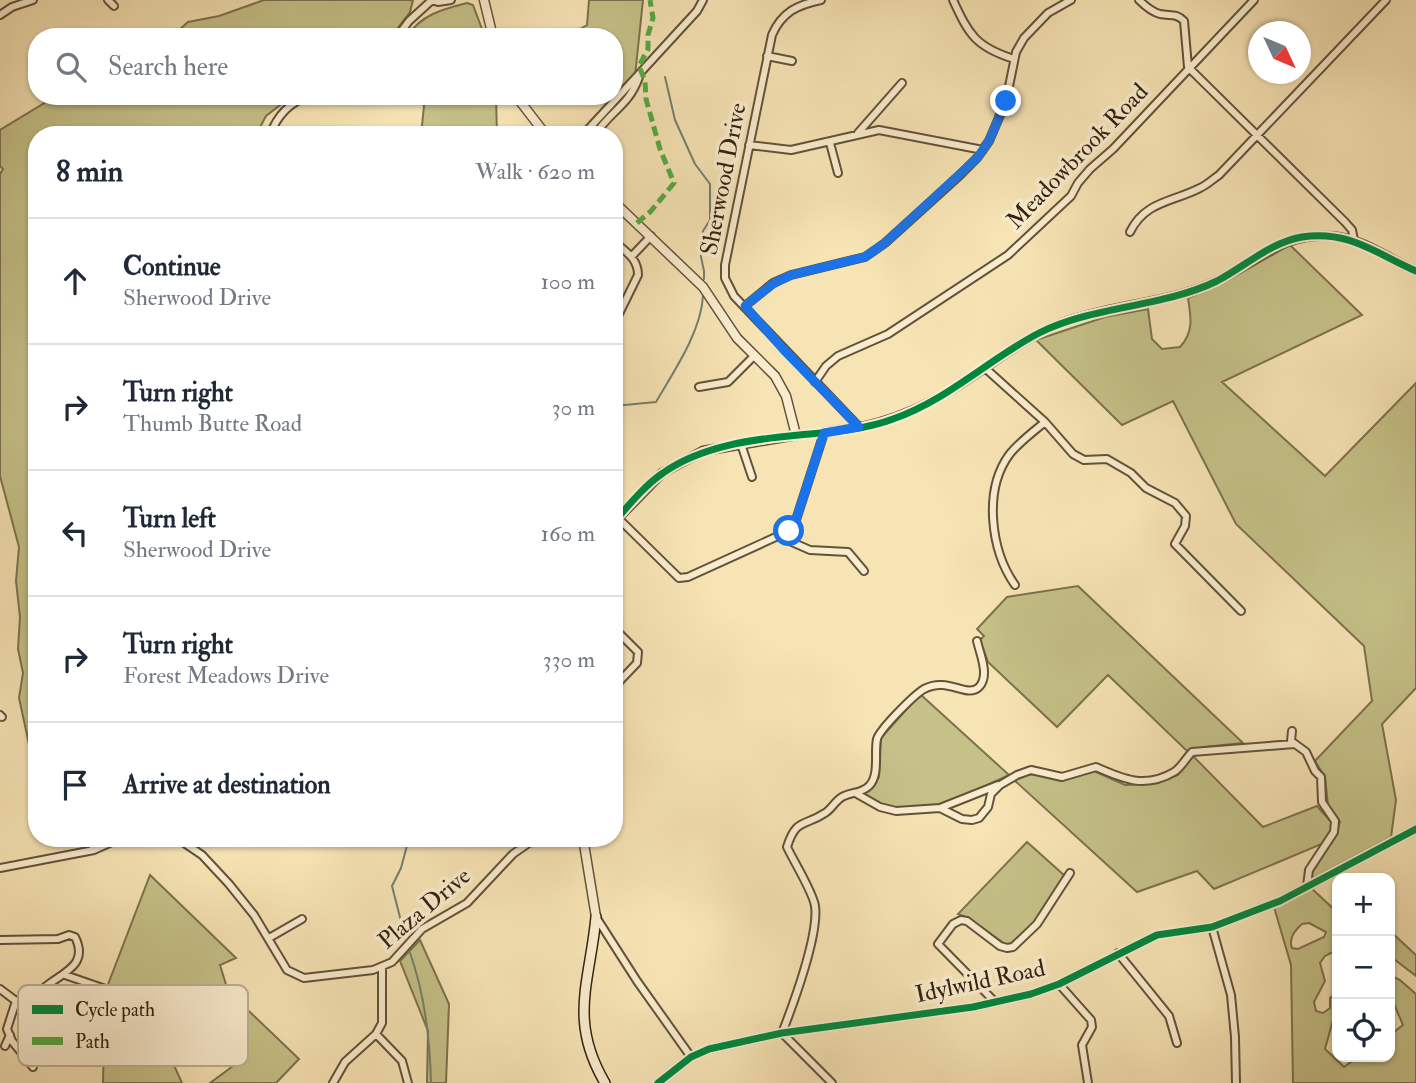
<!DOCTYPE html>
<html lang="en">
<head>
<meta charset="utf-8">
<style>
	:root { --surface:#fff; --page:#f2f2f3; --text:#1f2937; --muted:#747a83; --line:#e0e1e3 }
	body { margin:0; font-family:"IM FELL Double Pica",serif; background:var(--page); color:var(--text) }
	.controls { position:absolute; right:21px; bottom:21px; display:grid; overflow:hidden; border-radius:14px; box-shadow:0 2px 5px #0004 }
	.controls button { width:63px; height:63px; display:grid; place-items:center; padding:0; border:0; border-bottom:2px solid var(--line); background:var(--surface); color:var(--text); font:35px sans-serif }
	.compass { position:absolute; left:1248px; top:21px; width:63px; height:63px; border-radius:50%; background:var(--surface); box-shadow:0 2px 5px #0004; rotate:134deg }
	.stop { position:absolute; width:21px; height:21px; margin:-16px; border:5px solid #1a73e8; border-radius:50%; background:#fff }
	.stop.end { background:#1a73e8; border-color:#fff; box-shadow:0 2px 7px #0008 }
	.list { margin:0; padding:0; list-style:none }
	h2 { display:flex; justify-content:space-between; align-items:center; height:91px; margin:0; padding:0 28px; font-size:30px }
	h2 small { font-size:23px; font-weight:400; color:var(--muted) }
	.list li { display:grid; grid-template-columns:46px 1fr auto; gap:21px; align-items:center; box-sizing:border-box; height:126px; padding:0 28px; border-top:2px solid var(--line) }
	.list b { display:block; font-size:26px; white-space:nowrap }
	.list p { margin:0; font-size:23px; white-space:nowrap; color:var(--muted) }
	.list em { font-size:23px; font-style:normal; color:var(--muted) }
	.icon { flex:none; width:38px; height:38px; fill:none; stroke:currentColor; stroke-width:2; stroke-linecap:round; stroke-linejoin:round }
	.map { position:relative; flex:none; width:1416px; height:1083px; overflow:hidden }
	.search { position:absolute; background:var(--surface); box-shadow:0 2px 5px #0004; left:28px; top:28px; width:595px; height:77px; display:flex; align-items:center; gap:18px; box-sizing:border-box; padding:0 24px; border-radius:28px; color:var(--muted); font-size:26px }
	.panel { position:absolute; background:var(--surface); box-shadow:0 2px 5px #0004; left:28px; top:126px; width:595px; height:721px; border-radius:28px }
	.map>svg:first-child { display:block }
	.green { fill:#c5c188; stroke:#7c724c; stroke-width:2; fill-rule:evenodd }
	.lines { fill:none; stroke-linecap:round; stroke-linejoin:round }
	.stream { stroke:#728070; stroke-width:2 }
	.minor-casing { stroke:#635238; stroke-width:10 }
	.tertiary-casing { stroke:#635238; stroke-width:11 }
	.secondary-casing { stroke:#32220f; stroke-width:12 }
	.minor { stroke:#faedcf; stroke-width:6 }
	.tertiary { stroke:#faedcf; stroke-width:8 }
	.secondary { stroke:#faedcf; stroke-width:9 }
	.quiet { stroke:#54aa41; stroke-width:5; stroke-dasharray:10 5; stroke-linecap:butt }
	.cycleway-casing { stroke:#faedcf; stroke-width:11 }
	.cycleway { stroke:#00873e; stroke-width:7 }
	.route { stroke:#1a73e8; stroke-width:9 }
	.labels { text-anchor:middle; stroke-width:7; stroke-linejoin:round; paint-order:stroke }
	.street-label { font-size:24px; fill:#32220f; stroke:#faedcf }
	.key { fill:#faedcf; stroke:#beb095; stroke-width:2 }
	.key-label { font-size:19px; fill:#32220f }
</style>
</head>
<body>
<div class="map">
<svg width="1416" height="1083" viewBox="0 0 1416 1083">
	<rect width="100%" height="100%" fill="#f7e4b5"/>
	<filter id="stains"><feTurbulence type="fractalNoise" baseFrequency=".00286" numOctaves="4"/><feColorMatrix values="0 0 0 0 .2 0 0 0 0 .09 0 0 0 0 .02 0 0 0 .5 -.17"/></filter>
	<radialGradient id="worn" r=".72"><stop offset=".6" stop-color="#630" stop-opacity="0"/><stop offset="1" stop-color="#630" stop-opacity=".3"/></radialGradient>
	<path class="green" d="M264,0H413L410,12L391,37H171L188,22L219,16Z
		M589,0H643L635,76L619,95L614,96V37H598L594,31L575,37H566L587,25Z
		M467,3L473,5L485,37H407C420,15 443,9 467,3Z
		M56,96H292L266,116L256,135H37V804L29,796V744L19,698L23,673L18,649L20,617L16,581L19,547L0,476V174L3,169L0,166V130Z
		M419,96H496L497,135H421L424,106Z
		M1290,245L1362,315L1222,382L1325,476L1416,383V688L1382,724L1396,800L1391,837L1312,879V872L1336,834L1340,822L1328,805L1325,777L1315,761L1372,701L1364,646L1236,524L1173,401L1122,425L1036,340L1105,317L1148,309L1152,339L1162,349L1180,347C1194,332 1191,317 1188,298L1221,284Z
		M1078,586L1243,743L1204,747L1187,751L1108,675L1057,727L988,662L980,640L984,636L977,629L1007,597Z
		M920,694L1009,775L945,805L898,809L884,806L864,794L879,777L881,738Z
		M1193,756L1263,827L1317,806L1332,823L1331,830L1324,843L1214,889L1197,871L1137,892L1013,779L1032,774L1064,780L1094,771L1125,785L1153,784L1178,775Z
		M1027,842L1065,876L1036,921L1008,946L968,918L958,914Z
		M150,875L236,958L220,965L228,991L299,1059L276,1083H210L233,1066L144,999L107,987Z
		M1310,887L1337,912V950L1325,956L1320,963L1325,981L1314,1002L1316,1011L1323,1013L1330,1008V998L1337,992V1017L1333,1020L1325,1049L1344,1067L1358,1057H1390V1035L1403,1025L1394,1004L1390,1003V975L1400,980L1416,994V1083H1293L1291,965L1274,907ZM1309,923L1326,932L1324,937L1298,949L1292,948C1288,938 1295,930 1302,924Z
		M1390,931L1416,955V976L1390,956Z
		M420,940L449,1004L446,1083H427L428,1031L400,961Z
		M105,992L139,1004L154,1021L182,1083H103Z"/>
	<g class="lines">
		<path class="stream" d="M665,77L675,120L695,164L710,184V220L703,231L701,257L704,271V279
			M614,406L656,402C674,371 701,332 703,296
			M405,937L392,886L401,868L409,838
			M410,953C425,995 430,1039 431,1083"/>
		<defs>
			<path id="minor" d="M108,0L114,6
				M432,0L438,2L451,0
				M821,0C797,5 782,12 772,35L725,265V278L734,296L859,427
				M953,0C969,35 976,47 1014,59
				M1139,0C1145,6 1152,12 1160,14C1171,16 1176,13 1184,21L1188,67L1345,222L1352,230L1354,240
				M0,15L12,7L33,0
				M397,37L409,21L432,0
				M767,56L792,61
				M858,133L902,83
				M270,135C277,116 290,102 309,96
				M583,135L697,11L703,0
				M595,135C610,111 629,106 639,77
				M830,143L838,173
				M749,145L791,150L879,130L983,150
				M614,230L617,244C628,253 638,260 638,275L614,324
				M1130,232C1145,201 1173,202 1200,188C1207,185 1213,179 1219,175L1386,0
				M632,256L651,236
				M745,306L773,283L791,275L865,257L885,243L959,176L977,158L989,141L1006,101L1016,52L1024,38L1048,13L1071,0
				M985,368L1045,422L1073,454L1084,460L1107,459L1131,473L1146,488L1175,503L1186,516L1185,526L1175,544L1241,611
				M815,382L826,366L838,356L888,334L1008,255L1071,196L1078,183L1090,169L1113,149L1254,0
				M699,387L728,382L754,356
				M796,435C857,431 901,421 953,389C991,366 1025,336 1067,321C1116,304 1169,303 1216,281C1260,261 1280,233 1333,236C1362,238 1390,259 1416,271
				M741,444L752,477
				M618,518L679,578L688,577L789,531L795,523L824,433
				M778,536L810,550L848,552L864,571
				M1015,585C991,551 983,491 1009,455C1018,443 1033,432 1045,422
				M614,628L638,652L637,663L615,686
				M0,715L2,717
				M1292,731L1291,741L1306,752L1315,771L1321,777L1322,802L1335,821L1334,832L1309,870L1307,886
				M857,794L880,807L896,811L940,808L962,819L972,820L979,818L988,807L991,794L1000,785L1017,775L1031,770L1062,777L1096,767C1123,779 1145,789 1174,772C1181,768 1186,758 1192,752L1294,744
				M940,808L998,785
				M89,838L94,850
				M177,838L202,855L229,884L254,915L287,970L304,978L373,970L392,962L422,929L467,903L513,854L536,838
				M0,868L94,850L121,838
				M596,917L637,981L691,1057
				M1212,927L1231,995L1235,1037L1236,1083
				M269,938L302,919
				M0,940L58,939L69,935L75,937C88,963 67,971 49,984C37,993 32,1000 16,1001L0,989
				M1118,953L1169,1016L1177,1043
				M65,975L143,1002L160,1021L166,1032
				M1059,984L1091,1020L1092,1027L1082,1045L1088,1083
				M16,1001L7,1029L12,1041L33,1067
				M995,1002L938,944L953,924L961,920L967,921L1000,946L1007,948L1013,947L1037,924L1070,873
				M376,1034L382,1023V967
				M5,1046L10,1035
				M333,1083L345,1062L376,1034L402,1061L408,1083
				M658,1083L691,1057L709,1049L782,1033L973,1007L1031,994L1059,984L1157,935L1212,927L1280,901L1416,829
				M832,1083L782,1033C793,1005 819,935 815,906C813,892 794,862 787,847C796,818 804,827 825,813C832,809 836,799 844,796C853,792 862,793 869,786C880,775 874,753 877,739C880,729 914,695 924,689C948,676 967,699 979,687C990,676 980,654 977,641"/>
			<path id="tertiary" d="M484,0L493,37
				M516,96L546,135
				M614,202L703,287L737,338L775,376L786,396L796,435L703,451L662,473L614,522
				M583,838L596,917"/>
			<path id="secondary" d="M596,917C590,982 568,1020 605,1083"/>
		</defs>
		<use href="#minor" class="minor-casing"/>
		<use href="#tertiary" class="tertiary-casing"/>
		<use href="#secondary" class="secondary-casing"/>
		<use href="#minor" class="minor"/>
		<use href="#tertiary" class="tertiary"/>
		<use href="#secondary" class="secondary"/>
		<path class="quiet" d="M637,223L651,211L674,183L660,149L646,99L645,81L639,66L648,49V35L653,18L650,0"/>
		<defs>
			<path id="cycleway" d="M614,522C628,506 645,485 663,473C701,446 754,439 799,435C830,432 864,430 893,419C948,400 989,359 1039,333C1095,305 1161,308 1217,281C1244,267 1271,242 1302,237C1349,230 1375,253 1416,271
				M658,1083L691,1057L709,1049L782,1033L973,1007L1031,994L1059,984L1157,935L1212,927L1280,901L1416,829"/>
		</defs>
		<use href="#cycleway" class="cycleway-casing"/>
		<use href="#cycleway" class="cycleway"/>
	</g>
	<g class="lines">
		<path class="route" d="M789,531L795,523L824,433L859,427L784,350L745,306L773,284L791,275L865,257L885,243L977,158L989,141L1006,101"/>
	</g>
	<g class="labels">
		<g class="street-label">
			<text transform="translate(1077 156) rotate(-46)" y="8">Meadowbrook Road</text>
			<text transform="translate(723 179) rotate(-79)" y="8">Sherwood Drive</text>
			<text transform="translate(424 908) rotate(-40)" y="8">Plaza Drive</text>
			<text transform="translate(980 981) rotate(-12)" y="8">Idylwild Road</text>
		</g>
	</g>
	<rect x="18" y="985" width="230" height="81" rx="10" class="key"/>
	<rect x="32" y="1005" width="31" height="9" fill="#00873e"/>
	<rect x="32" y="1037" width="31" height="8" fill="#54aa41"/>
	<g class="key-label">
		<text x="75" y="1016">Cycle path</text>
		<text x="75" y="1048">Path</text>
	</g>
	<rect width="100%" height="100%" filter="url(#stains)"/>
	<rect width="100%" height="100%" fill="url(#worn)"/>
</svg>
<div class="controls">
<button>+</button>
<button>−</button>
<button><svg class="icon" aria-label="locate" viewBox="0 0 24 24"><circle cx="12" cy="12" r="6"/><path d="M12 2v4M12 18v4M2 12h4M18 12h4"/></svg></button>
</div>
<svg class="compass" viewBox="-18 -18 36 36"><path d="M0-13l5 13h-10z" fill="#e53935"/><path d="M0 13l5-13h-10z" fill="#747a83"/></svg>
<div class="stop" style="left:789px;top:531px"></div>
<div class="stop end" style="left:1006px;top:101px"></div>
<div class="search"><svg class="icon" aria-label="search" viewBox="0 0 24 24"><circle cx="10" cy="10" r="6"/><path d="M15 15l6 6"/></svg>Search here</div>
<section class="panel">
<h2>8 min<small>Walk · 620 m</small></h2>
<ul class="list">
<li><svg class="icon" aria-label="ahead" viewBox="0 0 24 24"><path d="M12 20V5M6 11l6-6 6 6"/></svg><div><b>Continue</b><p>Sherwood Drive</p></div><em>100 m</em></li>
<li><svg class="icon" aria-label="right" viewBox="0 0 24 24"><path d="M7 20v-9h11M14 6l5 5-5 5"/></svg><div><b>Turn right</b><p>Thumb Butte Road</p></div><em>30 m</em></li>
<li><svg class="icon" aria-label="left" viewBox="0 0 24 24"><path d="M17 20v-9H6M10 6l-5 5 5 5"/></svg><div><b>Turn left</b><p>Sherwood Drive</p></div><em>160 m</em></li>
<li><svg class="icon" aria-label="right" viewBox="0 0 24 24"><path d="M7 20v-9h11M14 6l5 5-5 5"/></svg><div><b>Turn right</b><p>Forest Meadows Drive</p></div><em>330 m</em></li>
<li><svg class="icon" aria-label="arrive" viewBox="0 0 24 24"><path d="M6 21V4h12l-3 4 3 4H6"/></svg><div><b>Arrive at destination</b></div></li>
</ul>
</section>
</div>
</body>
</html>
